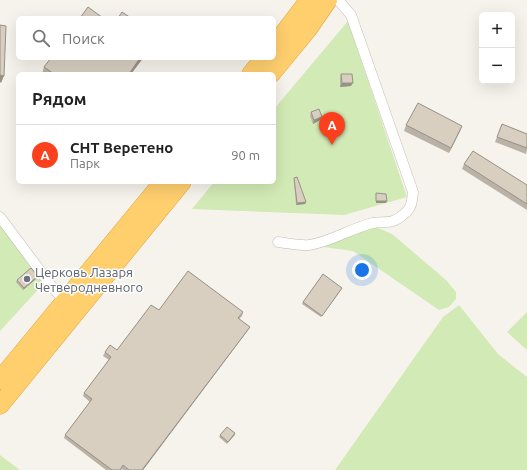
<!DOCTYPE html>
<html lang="ru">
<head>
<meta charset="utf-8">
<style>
	:root { --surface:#fff; --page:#f2f2f2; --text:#222; --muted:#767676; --line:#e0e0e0; --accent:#fc3f1d }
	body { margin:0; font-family:Ubuntu,sans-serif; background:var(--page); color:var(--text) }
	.controls { position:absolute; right:12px; top:12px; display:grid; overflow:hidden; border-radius:6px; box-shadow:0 4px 16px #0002 }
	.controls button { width:36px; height:36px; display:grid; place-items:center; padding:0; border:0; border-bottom:1px solid var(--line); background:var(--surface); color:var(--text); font:20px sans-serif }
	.you { position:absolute; left:362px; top:270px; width:14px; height:14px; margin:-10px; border:3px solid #fff; border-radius:50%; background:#1a73e8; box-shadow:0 0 0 6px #1a73e833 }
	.badge { display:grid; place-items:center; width:26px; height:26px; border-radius:50%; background:var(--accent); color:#fff; font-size:13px; font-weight:700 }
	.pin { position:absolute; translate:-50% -33px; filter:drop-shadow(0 1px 2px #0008) }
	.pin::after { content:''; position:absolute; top:21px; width:14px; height:12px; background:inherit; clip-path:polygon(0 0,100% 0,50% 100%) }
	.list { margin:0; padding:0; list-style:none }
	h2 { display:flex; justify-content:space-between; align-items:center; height:52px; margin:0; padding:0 16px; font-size:17px }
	h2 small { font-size:13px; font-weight:400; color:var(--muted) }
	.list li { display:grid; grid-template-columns:26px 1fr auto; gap:12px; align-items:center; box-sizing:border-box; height:60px; padding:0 16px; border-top:1px solid var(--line) }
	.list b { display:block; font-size:15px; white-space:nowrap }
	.list p { margin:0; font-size:13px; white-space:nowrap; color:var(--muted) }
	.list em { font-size:13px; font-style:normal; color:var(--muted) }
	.icon { flex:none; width:22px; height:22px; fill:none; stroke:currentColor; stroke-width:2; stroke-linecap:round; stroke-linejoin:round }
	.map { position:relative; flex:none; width:527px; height:470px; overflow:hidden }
	.search { position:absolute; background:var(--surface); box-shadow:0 4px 16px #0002; left:16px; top:16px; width:260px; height:44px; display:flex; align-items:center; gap:10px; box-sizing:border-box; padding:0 14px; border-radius:6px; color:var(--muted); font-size:15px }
	.panel { position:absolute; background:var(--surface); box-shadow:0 4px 16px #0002; left:16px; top:72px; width:260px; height:112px; border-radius:6px }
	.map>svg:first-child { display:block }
	.green { fill:#d2eab5 }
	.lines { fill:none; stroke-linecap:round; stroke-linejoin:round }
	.street-casing { stroke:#c2bbae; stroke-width:11 }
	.highway-casing { stroke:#e0a43c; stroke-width:19 }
	.street { stroke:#fff; stroke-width:10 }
	.highway { stroke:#ffcf6e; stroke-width:18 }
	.wall { fill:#bab2a6 }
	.shaded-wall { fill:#979187 }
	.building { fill:#d8cfc1; stroke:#979187 }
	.worship-dot { fill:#6b7280; stroke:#fff; stroke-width:1.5 }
	.labels { text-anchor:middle; stroke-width:3; stroke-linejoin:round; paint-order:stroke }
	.worship-label { font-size:13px; fill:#5b616d; stroke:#fff; text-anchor:start }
</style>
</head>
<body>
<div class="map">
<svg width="527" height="470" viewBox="0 0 527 470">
	<rect width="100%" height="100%" fill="#f6f3ec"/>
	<path class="green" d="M348,21L407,197L344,215L192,209L214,182H274V109Z
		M0,223L46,281L0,331Z
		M369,228H378L392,234L446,280L456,292V299L449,307L439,310L353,251L316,246Z
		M459,305L498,354L527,377V470H335L443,317Z
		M527,312V350L507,332Z
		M0,455L20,470H0Z"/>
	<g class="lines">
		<defs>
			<path id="street" d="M0,217L53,288L65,301
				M278,242C288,243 299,246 309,245C331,242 351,228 373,223C386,221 392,225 404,214C412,208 412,201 413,192L351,15L338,0"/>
			<path id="highway" d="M274,46L309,0
				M251,74L264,58
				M271,74L308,29L328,0
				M0,380L163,182
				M0,405L182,182"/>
		</defs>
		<use href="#street" class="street-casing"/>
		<use href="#highway" class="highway-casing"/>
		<use href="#street" class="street"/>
		<use href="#highway" class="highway"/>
	</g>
	<path class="wall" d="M143,58L131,74H42L44,67Z
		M341,74L351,86L340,87V78Z
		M311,112L320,120L313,124L310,116Z
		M502,124L527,134V150L526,154L495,142Z
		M406,125L462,126L460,131L449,153L404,131Z
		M464,164L527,185V210L462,169Z
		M294,178L306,202L305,204L296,205L294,180Z
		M38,276L37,278L23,290L16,282L17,280Z
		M342,288L341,290L321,317L302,304L303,302Z
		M159,310L243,312L242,316L239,319L250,327L248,330L143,470H123L122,469L121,470H106L64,438L65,435L90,402L83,396L84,393L109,360L103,356L105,352L117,350Z
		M235,433V435L227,444L219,437L220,435Z"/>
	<path class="shaded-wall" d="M140,58H143L131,74H129Z
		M0,75L4,76L1,83L0,82Z
		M342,83H353L351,86L340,87Z
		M322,117L320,120L313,124L314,120Z
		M462,126L460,131L449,153L451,148Z
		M376,201H387L386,203H376Z
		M306,202L305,204L296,205L297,203Z
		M38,276L37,278L23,290L24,288Z
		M250,327L248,330L143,470H142Z"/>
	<path class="building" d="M88,7L103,18H80Z
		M122,12L131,18H118Z
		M0,25L6,26L4,76L0,75Z
		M51,58H140L129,74H54L44,67Z
		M341,74H352L353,83H342Z
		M418,103L462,126L451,148L406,125Z
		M319,109L322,117L314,120L311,112Z
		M502,124L527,134V148L497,137Z
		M473,151L527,185V204L464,164Z
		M297,177L306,202L297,203L294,178Z
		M376,193L386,194L387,201H376Z
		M31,268L38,276L24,288L17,280Z
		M188,271L243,312L238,318L250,327L142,470H129L123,465L120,470H112L65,435L92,399L84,393L111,357L105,352L110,345L117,350L151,305L159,310Z
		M323,274L342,288L322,316L303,302Z
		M227,427L235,433L228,442L220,435Z"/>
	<circle class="worship-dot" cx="27" cy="279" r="4"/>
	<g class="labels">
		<g class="worship-label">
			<text x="35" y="277">Церковь Лазаря<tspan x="35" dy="15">Четверодневного</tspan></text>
		</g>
	</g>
</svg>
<div class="controls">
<button>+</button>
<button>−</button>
</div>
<div class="you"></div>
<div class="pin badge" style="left:332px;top:145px">A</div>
<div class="search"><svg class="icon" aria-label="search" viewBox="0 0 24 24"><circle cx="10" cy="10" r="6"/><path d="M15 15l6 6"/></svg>Поиск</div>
<section class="panel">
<h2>Рядом<small></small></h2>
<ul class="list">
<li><span class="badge">A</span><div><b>СНТ Веретено</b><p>Парк</p></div><em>90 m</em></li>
</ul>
</section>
</div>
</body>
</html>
